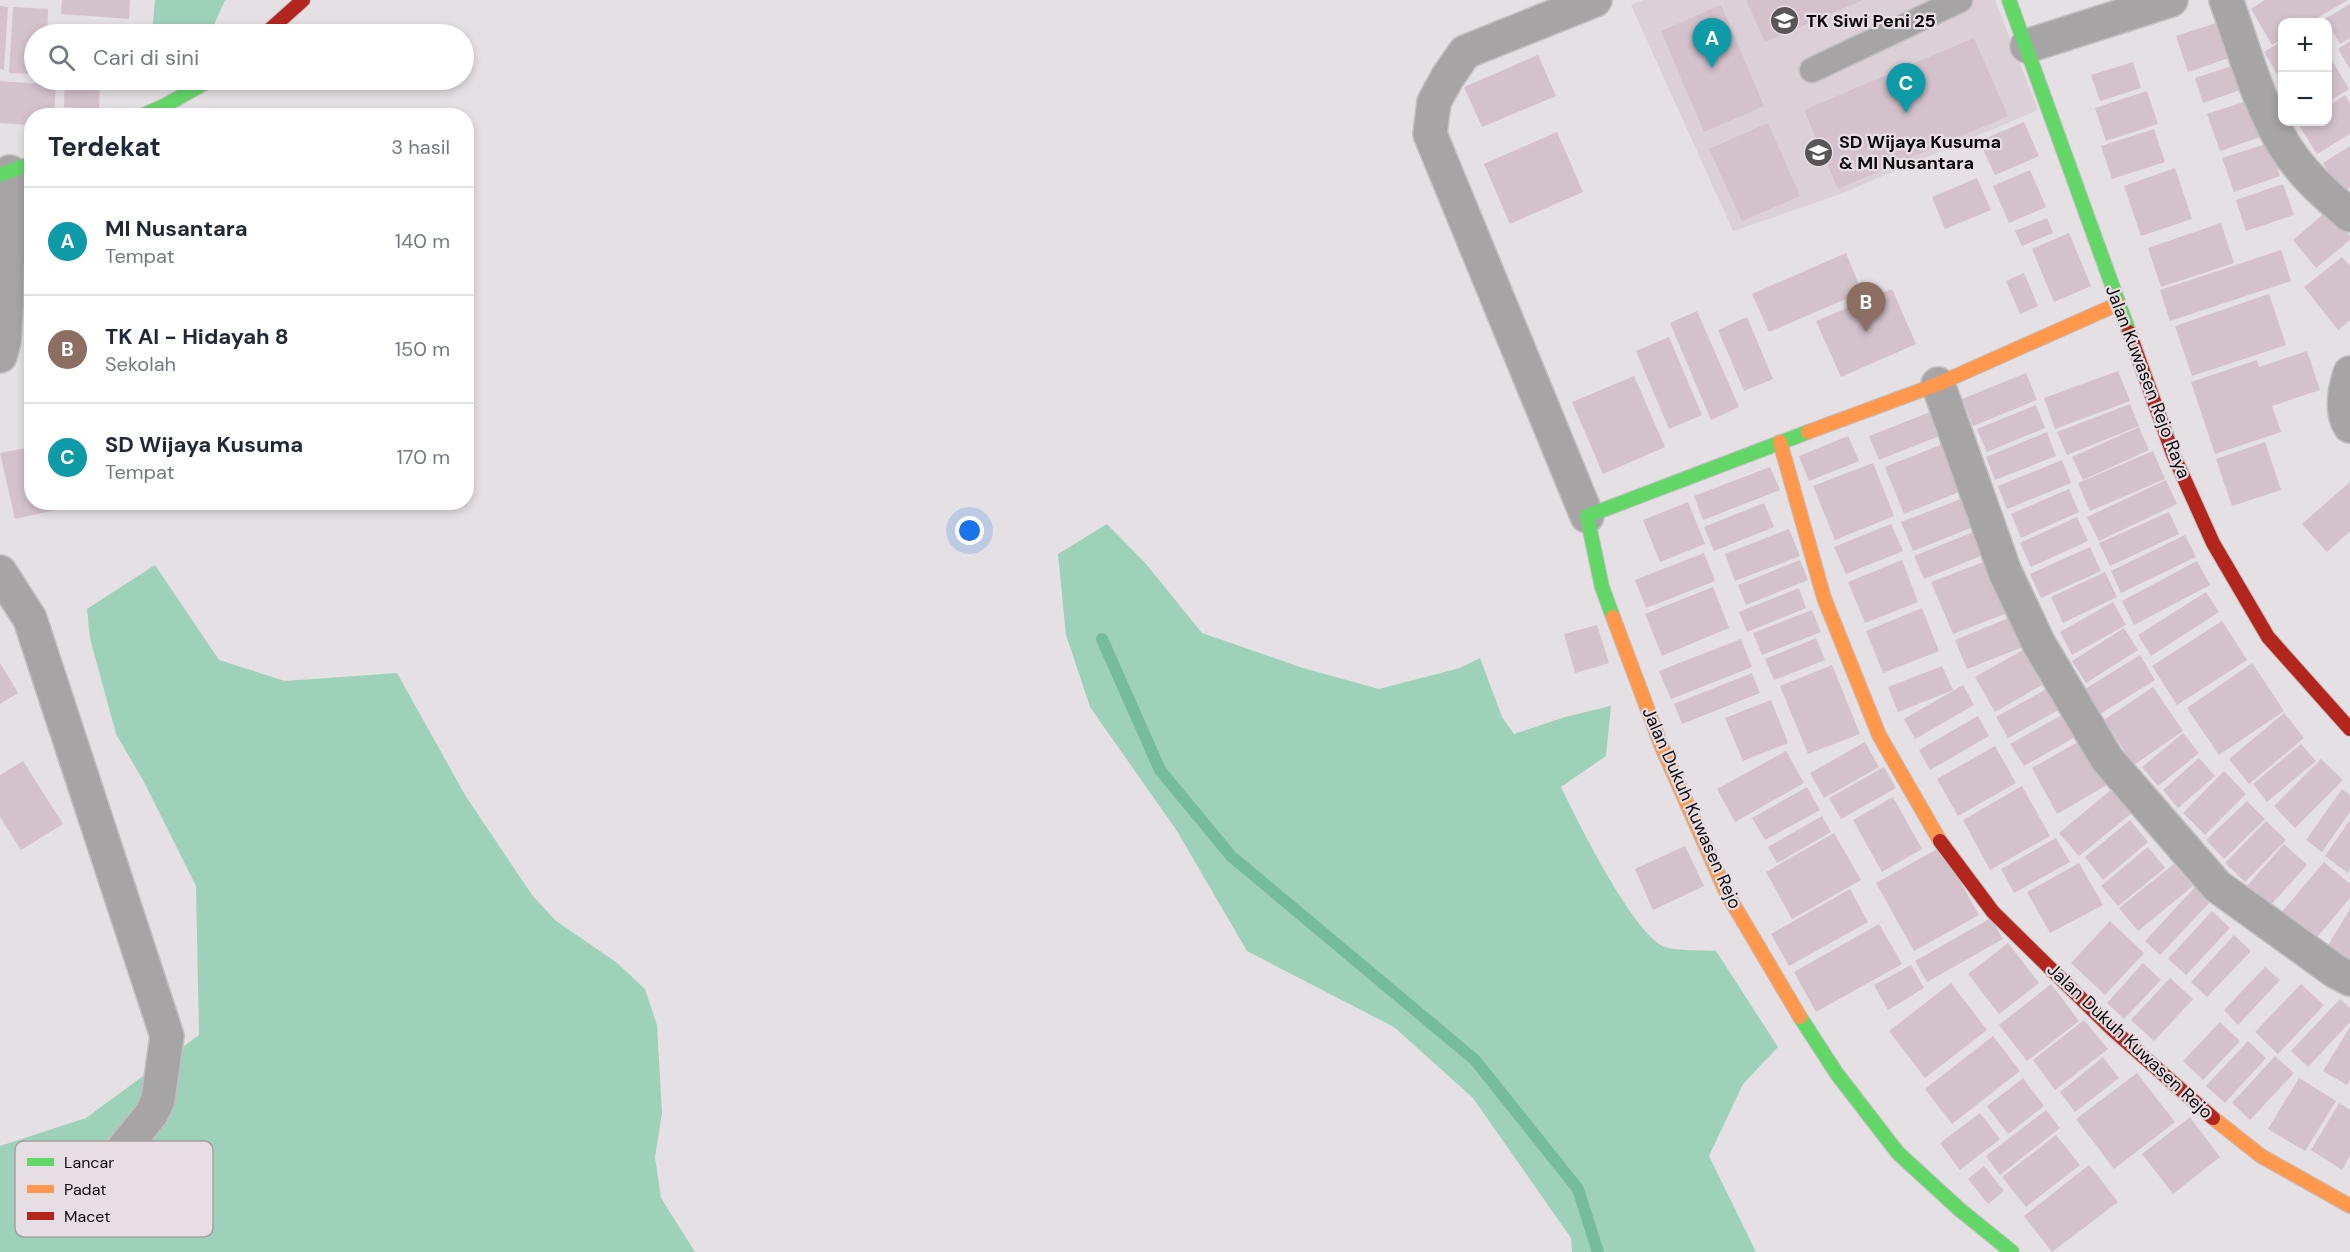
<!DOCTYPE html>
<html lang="id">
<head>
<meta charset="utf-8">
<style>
	:root { --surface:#fff; --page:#f6f6f7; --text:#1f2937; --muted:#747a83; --line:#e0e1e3; --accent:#7c3aed }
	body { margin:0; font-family:"DM Sans",sans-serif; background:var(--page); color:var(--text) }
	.controls { position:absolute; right:18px; top:18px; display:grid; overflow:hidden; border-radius:12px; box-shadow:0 3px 9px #0003 }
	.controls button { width:54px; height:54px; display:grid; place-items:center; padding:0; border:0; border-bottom:2px solid var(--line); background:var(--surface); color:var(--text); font:30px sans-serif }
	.you { position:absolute; left:970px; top:531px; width:21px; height:21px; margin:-15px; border:4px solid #fff; border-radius:50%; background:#1a73e8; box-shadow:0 0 0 9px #1a73e833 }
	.badge { display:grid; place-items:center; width:39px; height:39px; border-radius:50%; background:var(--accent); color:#fff; font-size:20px; font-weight:700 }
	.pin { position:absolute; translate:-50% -50px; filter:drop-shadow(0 2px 3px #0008) }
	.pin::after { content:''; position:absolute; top:32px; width:21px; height:18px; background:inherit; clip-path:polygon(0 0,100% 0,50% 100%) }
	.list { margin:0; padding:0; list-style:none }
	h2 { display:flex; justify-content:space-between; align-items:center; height:78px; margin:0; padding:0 24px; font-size:26px }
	h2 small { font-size:20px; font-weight:400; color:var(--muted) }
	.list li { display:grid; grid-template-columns:39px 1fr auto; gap:18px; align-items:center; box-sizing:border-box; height:108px; padding:0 24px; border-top:2px solid var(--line) }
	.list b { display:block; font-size:22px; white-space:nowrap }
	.list p { margin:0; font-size:20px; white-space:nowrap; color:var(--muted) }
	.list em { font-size:20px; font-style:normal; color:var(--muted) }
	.icon { flex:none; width:33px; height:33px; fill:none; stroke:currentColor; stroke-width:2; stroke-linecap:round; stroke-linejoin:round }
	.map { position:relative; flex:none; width:2350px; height:1252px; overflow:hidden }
	.search { position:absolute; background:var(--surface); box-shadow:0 3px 9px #0003; left:24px; top:24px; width:450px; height:66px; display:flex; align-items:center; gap:15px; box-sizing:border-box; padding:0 21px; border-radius:33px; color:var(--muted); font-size:22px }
	.panel { position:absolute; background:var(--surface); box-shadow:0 3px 9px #0003; left:24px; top:108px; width:450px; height:402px; border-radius:24px }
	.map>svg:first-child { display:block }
	.built { fill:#dad0d6 }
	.forest { fill:#9ed1ba }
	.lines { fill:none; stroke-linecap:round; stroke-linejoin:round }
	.stream { stroke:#77bb9e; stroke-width:12 }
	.building { fill:#d3c1cc }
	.lane-casing { stroke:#c2bfc1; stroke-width:27 }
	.street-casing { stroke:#c2bfc1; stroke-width:36 }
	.fast-casing { stroke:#c2bfc1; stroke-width:16 }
	.slow-casing { stroke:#c2bfc1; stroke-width:16 }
	.jam-casing { stroke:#c2bfc1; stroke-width:16 }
	.lane { stroke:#a7a4a6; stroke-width:24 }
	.street { stroke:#a7a4a6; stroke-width:33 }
	.fast { stroke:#63d668; stroke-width:14 }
	.slow { stroke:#ff974d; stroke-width:14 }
	.jam { stroke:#b3261e; stroke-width:14 }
	.labels { text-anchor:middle; stroke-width:4.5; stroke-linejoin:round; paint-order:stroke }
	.poi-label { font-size:18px; font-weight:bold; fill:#0d0a0c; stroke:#e7dee3; text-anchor:start }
	.street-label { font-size:18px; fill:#0d0a0c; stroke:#e7dee3 }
	.key { fill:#e7dee3; stroke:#a69ea2; stroke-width:1.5 }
	.key-label { font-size:16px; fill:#0d0a0c }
</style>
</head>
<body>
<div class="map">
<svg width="2350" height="1252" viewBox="0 0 2350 1252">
	<rect width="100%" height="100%" fill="#e5e0e3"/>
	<path class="built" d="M1643,0H1995L2038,110L1838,195L1733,231L1631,5Z"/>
	<path class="forest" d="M155,0H225L210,34H152Z
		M1107,524L1146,564L1202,633L1303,668L1379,689L1460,668L1480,658L1502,717L1514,734L1565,717L1611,706L1606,756L1561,787C1577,820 1634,936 1665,947C1677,951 1702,950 1716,951L1778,1047L1743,1084L1709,1156L1756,1252H1572L1571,1238L1473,1098L1394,1027L1247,951L1177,831L1090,707L1066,635L1058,554Z
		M155,565L219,660L285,681L397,673L465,795L532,895L556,921L616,962L645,989L657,1025L662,1113L655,1157L661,1198L695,1252H0V1146L86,1118L199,1035L196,886L144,782L116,734L90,638L87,609Z"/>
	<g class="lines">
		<path class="stream" d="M1102,639L1160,770L1231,856L1475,1060L1578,1189L1598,1252"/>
	</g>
	<path class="building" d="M62,0H130L129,19L61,14Z
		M1746,0H1863L1765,42Z
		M2265,0H2348L2310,22H2282V39L2272,45L2251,9Z
		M2350,4V38L2340,44L2325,19Z
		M1721,5L1764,106L1704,132L1661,31Z
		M0,6L8,7L4,70L0,69Z
		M13,7L48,9L47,34H34V74L9,73Z
		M2228,19L2241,54L2188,72L2176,36Z
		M1974,38L2008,116L1838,189L1804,110Z
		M2282,41V82L2264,52Z
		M2350,41V69L2338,49Z
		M1538,55L1556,96L1482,127L1464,87Z
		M2133,62L2141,88L2100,101L2091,75Z
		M2333,62L2349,89L2328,102V65Z
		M2241,63L2249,87L2203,103L2195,78Z
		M65,80H100L99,110L64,107Z
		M0,81L56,85L54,116H32V125L0,123Z
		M2147,91L2158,124L2106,141L2095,108Z
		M2345,95L2350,103V134L2317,154L2298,124L2302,122H2328V106Z
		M2253,99L2266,135L2220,151L2207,114Z
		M2024,122L2039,156L1995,175L1979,141Z
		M1768,123L1800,196L1742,221L1709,149Z
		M2154,129L2165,162L2112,179L2101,146Z
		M1557,132L1583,192L1510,224L1484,164Z
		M2269,143L2280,176L2234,192L2222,158Z
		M2350,146V188L2341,193L2323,163Z
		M2175,168L2192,219L2141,236L2124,186Z
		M2030,170L2046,207L2009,223L1993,186Z
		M1977,178L1991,210L1945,229L1932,197Z
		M2283,184L2294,215L2246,231L2236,200Z
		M2328,210L2350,236V240L2316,268L2293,240Z
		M2047,218L2053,233L2022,246L2015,231Z
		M2221,223L2234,263L2161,287L2148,248Z
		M2069,233L2091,286L2054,302L2032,249Z
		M2281,250L2291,281L2170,321L2160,290Z
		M1846,253L1862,292L1769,332L1752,294Z
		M2342,257L2350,266V320L2338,330L2304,287Z
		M2024,273L2038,306L2020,314L2006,281Z
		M1892,289L1916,344L1841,377L1816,321Z
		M2269,294L2286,345L2192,376L2175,326Z
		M1697,311L1739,407L1711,420L1670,323Z
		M1747,317L1773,379L1744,391L1718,330Z
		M1669,337L1702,415L1669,429L1636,351Z
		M2307,351L2320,390L2272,406L2281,432L2215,454L2191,382L2257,360L2259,367Z
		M2118,371L2130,401L2055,429L2044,398Z
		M2026,373L2037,400L1973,426L1962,399Z
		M1634,376L1665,447L1603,474L1572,402Z
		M2130,404L2139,426L2067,455L2057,432Z
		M2036,405L2045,428L1987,452L1977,429Z
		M1933,411L1942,435L1879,460L1869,436Z
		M2139,427L2149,450L2083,480L2072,457Z
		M2047,432L2056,456L1995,480L1986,457Z
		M1848,436L1859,461L1809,481L1799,456Z
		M1948,442L1967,489L1904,514L1885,467Z
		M2265,442L2281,490L2232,506L2216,459Z
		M32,447V502L86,503L15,519L0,453Z
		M2153,451L2165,479L2090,511L2078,483Z
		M2062,460L2071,483L2007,509L1998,486Z
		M1873,463L1894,516L1835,540L1813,486Z
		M1770,467L1780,490L1703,520L1694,496Z
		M2166,480L2177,504L2099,541L2087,517Z
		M2350,482V531L2327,552L2302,524Z
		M2069,489L2079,512L2021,538L2011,514Z
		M1966,497L1978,525L1913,551L1901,522Z
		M1688,502L1705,544L1660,562L1643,520Z
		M1764,503L1774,527L1714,551L1704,527Z
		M2169,512L2179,534L2110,566L2099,543Z
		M2077,517L2088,541L2031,567L2020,543Z
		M1891,524L1903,551L1846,574L1834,547Z
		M1789,529L1800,556L1735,581L1725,554Z
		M1978,530L1988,553L1924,579L1914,556Z
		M2185,535L2196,557L2121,593L2111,571Z
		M2090,547L2101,571L2041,598L2030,574Z
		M1704,553L1715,581L1646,608L1635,580Z
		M1800,560L1808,580L1746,605L1738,585Z
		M1902,560L1918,602L1865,623L1848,582Z
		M1986,561L2007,613L1953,634L1931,582Z
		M2197,561L2210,585L2134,625L2122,601Z
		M2105,572L2117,597L2063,623L2051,597Z
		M1713,587L1729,628L1662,656L1645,614Z
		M1799,588L1806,608L1747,632L1739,612Z
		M2206,592L2219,612L2151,656L2138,635Z
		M2113,602L2126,625L2072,655L2060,632Z
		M1922,608L1939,651L1883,673L1866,631Z
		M1812,610L1821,632L1762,655L1753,633Z
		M2011,617L2023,647L1967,669L1955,640Z
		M2222,621L2247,660L2177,705L2152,666Z
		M1597,625L1609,663L1575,673L1564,634Z
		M2124,628L2138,650L2086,683L2072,661Z
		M1816,638L1825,660L1774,680L1765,659Z
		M1741,639L1752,667L1671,699L1659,671Z
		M2023,650L2042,685L1995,712L1975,677Z
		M2140,655L2155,680L2100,714L2085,689Z
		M0,663L18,693L0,704Z
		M2252,663L2284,711L2219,755L2187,708Z
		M1832,665L1860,734L1808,754L1780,686Z
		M1942,666L1953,690L1898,712L1888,687Z
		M1752,673L1760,693L1682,724L1674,704Z
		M1963,685L1974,705L1915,739L1904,719Z
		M2050,687L2062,708L2008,738L1996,717Z
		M2153,687L2183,731L2134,765L2104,720Z
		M1771,700L1788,743L1743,761L1725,718Z
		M2071,710L2084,732L2024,766L2010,744Z
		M2284,713L2304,738L2249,784L2229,759Z
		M1978,716L1989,736L1930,770L1919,750Z
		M2183,733L2199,753L2158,786L2142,767Z
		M2087,737L2112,782L2057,814L2032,768Z
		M1865,742L1879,767L1824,798L1810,773Z
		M2301,744L2316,761L2267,802L2253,784Z
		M1995,746L2016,783L1958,816L1937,779Z
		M1786,751L1804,783L1735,822L1717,789Z
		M2199,758L2215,776L2178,808L2163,790Z
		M2321,759L2343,780L2295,828L2274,806Z
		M23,761L63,824L21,850L0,817V775Z
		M1884,767L1896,788L1841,819L1829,798Z
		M2224,771L2246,794L2205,835L2183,813Z
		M2022,786L2050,836L1990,870L1963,820Z
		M1807,787L1820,810L1765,840L1752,818Z
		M2112,789L2132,813L2079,856L2059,833Z
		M2342,789L2350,795V812L2322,852L2306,840Z
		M1893,797L1922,849L1882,872L1853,820Z
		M2247,801L2265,819L2224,859L2206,840Z
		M1822,816L1831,832L1777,863L1768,847Z
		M2130,820L2148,842L2103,880L2085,857Z
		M2350,820V870L2348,873L2325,856Z
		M2266,821L2286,840L2245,882L2225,863Z
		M1834,833L1861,880L1792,919L1766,872Z
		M2056,838L2070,862L2014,893L2001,869Z
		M2284,844L2307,865L2270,906L2247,886Z
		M1685,846L1704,886L1653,910L1635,869Z
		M1941,847L1979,915L1914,951L1876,883Z
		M2148,847L2165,868L2118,906L2101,886Z
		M2324,862L2350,884V898L2313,942L2280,914Z
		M2079,863L2103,905L2050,933L2027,892Z
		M2174,864L2193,886L2138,931L2119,908Z
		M2196,886L2211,901L2160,955L2145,941Z
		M1850,889L1868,922L1789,966L1771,934Z
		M2350,909V968L2324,952Z
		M2212,911L2230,928L2186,975L2168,959Z
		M1991,918L2003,939L1927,982L1915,961Z
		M2110,921L2144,953L2105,995L2071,963Z
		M1879,924L1902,964L1816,1012L1794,972Z
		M2234,935L2251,951L2207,997L2191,982Z
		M2008,943L2039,983L1999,1014L1968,974Z
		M2143,963L2161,980L2124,1019L2107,1003Z
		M1911,965L1924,988L1888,1010L1874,985Z
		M2265,967L2280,980L2238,1025L2224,1010Z
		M2170,978L2193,999L2154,1041L2131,1020Z
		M1951,983L1987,1030L1925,1078L1889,1031Z
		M2051,984L2079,1021L2027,1061L1999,1025Z
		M2301,984L2324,1005L2278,1054L2255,1032Z
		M2340,999L2350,1008V1022L2308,1067L2291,1051Z
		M2084,1020L2108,1049L2055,1090L2033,1060Z
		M2220,1022L2240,1041L2203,1080L2183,1061Z
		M2350,1027V1080L2347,1085L2323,1071Z
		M1993,1036L2020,1071L1952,1124L1925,1089Z
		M2248,1041L2266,1058L2225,1103L2206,1086Z
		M2275,1056L2294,1073L2250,1120L2232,1103Z
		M2103,1057L2119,1078L2075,1112L2060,1092Z
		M2137,1073L2175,1122L2114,1169L2076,1119Z
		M2023,1078L2044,1106L2008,1134L1987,1106Z
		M2299,1078L2336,1101L2305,1151L2268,1129Z
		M2339,1103L2350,1110V1156L2342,1170L2311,1150Z
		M2046,1110L2060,1128L2000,1175L1986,1156Z
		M1980,1113L2000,1139L1960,1170L1940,1143Z
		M2190,1117L2220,1157L2173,1194L2142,1154Z
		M2056,1135L2080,1165L2026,1207L2002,1177Z
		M2089,1165L2118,1202L2052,1252L2024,1216Z
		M1984,1166L2004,1191L1988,1204L1968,1179Z"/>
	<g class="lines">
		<defs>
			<path id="lane" d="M1812,70L1960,0"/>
			<path id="street" d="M2226,0C2244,48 2257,101 2284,145C2301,173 2326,195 2350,215
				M2027,46L2171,0
				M0,356L4,341L6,308L10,172
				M2350,373C2345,389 2340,411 2350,426
				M1938,384L2005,572L2039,644L2107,759L2217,886L2335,971L2350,979
				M1587,516L1430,134L1434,102L1447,78L1465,52L1595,0
				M0,572L30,619L167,1036L158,1100L152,1113L99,1179"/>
			<path id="fast" d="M2009,0L2129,332
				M141,116L164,106L210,80
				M0,175L32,163
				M1613,617L1602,587L1587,516L1808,432
				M1800,1017L1837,1074L1898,1153L1959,1209L2012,1252"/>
			<path id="slow" d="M1808,432L1938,384L2118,304
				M1780,442L1824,598L1879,735L1940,841
				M1613,617L1661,745L1726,892L1800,1017
				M2213,1118L2261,1156L2350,1206"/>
			<path id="jam" d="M265,34L303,0
				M2129,332L2173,454L2213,543L2268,637L2350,729
				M1940,841L1993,912L2112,1029L2213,1118"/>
		</defs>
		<use href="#lane" class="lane-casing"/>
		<use href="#street" class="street-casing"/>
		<use href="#fast" class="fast-casing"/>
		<use href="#slow" class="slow-casing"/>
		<use href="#jam" class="jam-casing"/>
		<use href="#lane" class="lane"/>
		<use href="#street" class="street"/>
		<use href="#fast" class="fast"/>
		<use href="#slow" class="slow"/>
		<use href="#jam" class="jam"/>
	</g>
	<defs>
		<symbol id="school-disc" viewBox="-11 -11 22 22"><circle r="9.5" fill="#595557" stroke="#e7dee3"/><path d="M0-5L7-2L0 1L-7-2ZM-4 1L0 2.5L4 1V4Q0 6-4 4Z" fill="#fff"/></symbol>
	</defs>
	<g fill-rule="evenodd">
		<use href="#school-disc" x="1768" y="4" width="33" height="33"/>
		<use href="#school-disc" x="1802" y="136" width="33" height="33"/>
	</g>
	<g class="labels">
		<g class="poi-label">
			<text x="1806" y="27">TK Siwi Peni 25</text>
			<text x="1839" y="148">SD Wijaya Kusuma<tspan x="1839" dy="21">&amp; MI Nusantara</tspan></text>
		</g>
		<g class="street-label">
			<text transform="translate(2148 382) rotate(69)" y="6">Jalan Kuwasen Rejo Raya</text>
			<text transform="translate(1692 808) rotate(66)" y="6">Jalan Dukuh Kuwasen Rejo</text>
			<text transform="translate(2130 1041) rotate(43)" y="6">Jalan Dukuh Kuwasen Rejo</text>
		</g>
	</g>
	<rect x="15" y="1141" width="198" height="96" rx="9" class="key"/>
	<rect x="27" y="1158" width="27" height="8" fill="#63d668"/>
	<rect x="27" y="1185" width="27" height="8" fill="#ff974d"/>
	<rect x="27" y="1212" width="27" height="8" fill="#b3261e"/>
	<g class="key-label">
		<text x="64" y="1168">Lancar</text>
		<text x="64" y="1195">Padat</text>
		<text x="64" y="1222">Macet</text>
	</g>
</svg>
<div class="controls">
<button>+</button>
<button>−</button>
</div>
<div class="you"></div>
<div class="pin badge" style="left:1712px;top:68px;background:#0f9aa8">A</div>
<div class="pin badge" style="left:1866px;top:332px;background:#8d6e63">B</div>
<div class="pin badge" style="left:1906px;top:113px;background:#0f9aa8">C</div>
<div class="search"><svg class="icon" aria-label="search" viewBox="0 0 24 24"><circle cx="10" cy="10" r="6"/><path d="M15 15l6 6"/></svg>Cari di sini</div>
<section class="panel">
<h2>Terdekat<small>3 hasil</small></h2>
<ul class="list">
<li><span class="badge" style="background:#0f9aa8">A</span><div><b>MI Nusantara</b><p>Tempat</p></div><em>140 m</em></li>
<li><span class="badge" style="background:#8d6e63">B</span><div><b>TK Al - Hidayah 8</b><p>Sekolah</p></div><em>150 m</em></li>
<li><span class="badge" style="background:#0f9aa8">C</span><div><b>SD Wijaya Kusuma</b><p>Tempat</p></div><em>170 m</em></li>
</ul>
</section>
</div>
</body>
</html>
